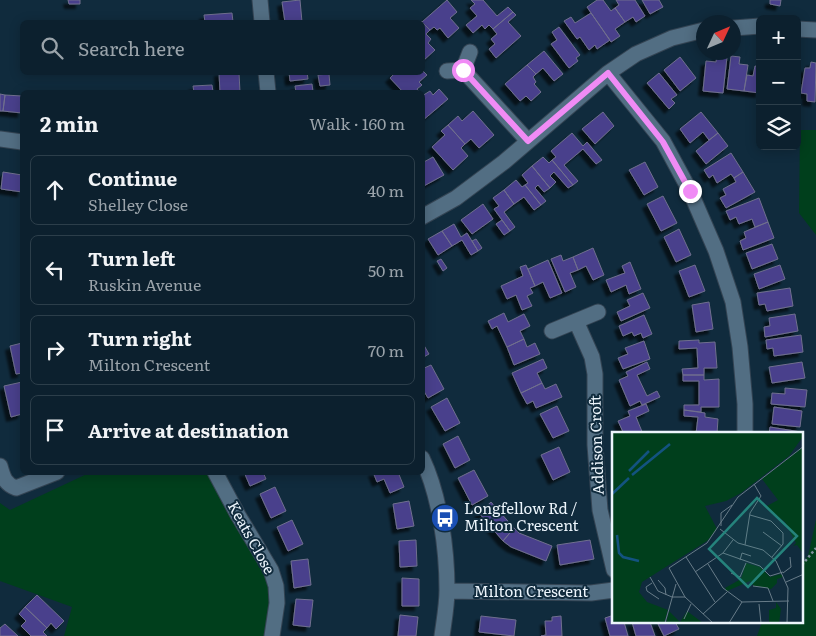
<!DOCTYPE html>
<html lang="en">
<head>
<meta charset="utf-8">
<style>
	:root { --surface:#0c202e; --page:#152836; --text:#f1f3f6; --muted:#9aa3aa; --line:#2c3e4a }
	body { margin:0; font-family:Literata,serif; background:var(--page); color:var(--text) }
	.controls { position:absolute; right:15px; top:15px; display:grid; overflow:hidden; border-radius:8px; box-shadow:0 2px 12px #0003 }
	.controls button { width:45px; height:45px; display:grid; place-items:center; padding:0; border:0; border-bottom:1px solid var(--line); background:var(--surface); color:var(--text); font:25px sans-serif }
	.compass { position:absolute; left:696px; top:15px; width:45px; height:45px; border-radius:50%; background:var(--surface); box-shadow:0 2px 12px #0003; rotate:46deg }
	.stop { position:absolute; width:15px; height:15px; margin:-11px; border:4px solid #f08bf5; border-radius:50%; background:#fff }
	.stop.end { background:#f08bf5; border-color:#fff; box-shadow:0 1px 5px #0008 }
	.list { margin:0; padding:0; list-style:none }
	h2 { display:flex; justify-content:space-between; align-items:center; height:65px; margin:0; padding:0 20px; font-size:21px }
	h2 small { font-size:16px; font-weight:400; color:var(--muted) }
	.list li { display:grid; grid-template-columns:32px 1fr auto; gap:15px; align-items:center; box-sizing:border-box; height:70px; margin:0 10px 10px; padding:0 10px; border:1px solid var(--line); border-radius:8px }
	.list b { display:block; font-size:19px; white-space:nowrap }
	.list p { margin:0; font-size:16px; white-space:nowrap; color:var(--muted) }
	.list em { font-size:16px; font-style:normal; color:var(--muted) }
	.icon { flex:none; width:28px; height:28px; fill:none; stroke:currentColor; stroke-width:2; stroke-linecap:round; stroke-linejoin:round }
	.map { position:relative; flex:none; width:816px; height:636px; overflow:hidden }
	.search { position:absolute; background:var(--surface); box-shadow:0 2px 12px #0003; left:20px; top:20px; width:405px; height:55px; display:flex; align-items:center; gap:12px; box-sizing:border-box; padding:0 18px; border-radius:8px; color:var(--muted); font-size:19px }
	.panel { position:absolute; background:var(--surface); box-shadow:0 2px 12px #0003; left:20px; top:90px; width:405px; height:385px; border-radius:8px }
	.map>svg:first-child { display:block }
	.green { fill:#003f1c }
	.building { fill:#48408c; stroke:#706f8e; filter:url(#shadow) }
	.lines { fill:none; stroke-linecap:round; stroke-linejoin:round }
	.minor-casing { stroke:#344453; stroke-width:17 }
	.path { stroke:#7e909d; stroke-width:2.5; stroke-dasharray:2.5 2.5; stroke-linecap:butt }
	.minor { stroke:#526e83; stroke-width:15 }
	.route { stroke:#f08bf5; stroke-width:6 }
	.labels { text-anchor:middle; stroke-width:4; stroke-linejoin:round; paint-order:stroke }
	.street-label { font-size:15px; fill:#ecf5fc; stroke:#102b3d }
	.poi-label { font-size:15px; fill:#ecf5fc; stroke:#102b3d; text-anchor:start }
	.inset-river { fill:none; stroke:#135380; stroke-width:2.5 }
	.inset-road { fill:none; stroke:#687c89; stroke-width:1 }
	.view { fill:#25837c; fill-opacity:0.15; stroke:#25837c; stroke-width:2.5 }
	.inset-edge { fill:none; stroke:#ecf5fc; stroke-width:2.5 }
</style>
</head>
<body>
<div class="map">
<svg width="816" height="636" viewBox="0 0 816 636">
	<defs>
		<filter id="shadow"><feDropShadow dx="-4.5" dy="4.5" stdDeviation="1" flood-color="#0009"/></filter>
	</defs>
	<rect width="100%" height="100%" fill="#102b3d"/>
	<path class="green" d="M800,130H816V235L799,213Z
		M89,473H211L269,573L272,590L267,636H64L72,607L0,581V503L10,510Z
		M816,520V636H757L762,622H802V564L808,556Z"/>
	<path class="building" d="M68,0H80V4H69Z
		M300,0L302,22H285L282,2Z
		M447,0L457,12L450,18L459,28L448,38L440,28L437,30L434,27L430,30L422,22Z
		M471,0H483L497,16L508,7L513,12L493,29L489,25L485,29L482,25L473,33L466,25L477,16L470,8L475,4Z
		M597,0H603L611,11L615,8L625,22L615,29L620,36L611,42L587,7Z
		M616,0H635L645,16L636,22L633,17L625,22L615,8L619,5Z
		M642,0H659L663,7L650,14Z
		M770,0H781L780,6L770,4Z
		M513,12L516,15L508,22L521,36L496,58L489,49L495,44L491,39L497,34L493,29Z
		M232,13L233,22H205L204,15Z
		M591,13L610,40L597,49L595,45L589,50L580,37L577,39L564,21L571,17L575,23Z
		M421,22H422L430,30L426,34L431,39L428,43L435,50L424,60L422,22Z
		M559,27L580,55L576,58L578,61L569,68L551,44L557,40L552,32Z
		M544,51L563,74L554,81L543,68L536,74L527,65Z
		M717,56L727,57L723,93L703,91L706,61L716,62Z
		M731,56L740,57L739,64L748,65L744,91L727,89Z
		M680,57L696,78L680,91L664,70Z
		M811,62L816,63L815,102L807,101V94L801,93L805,68H810Z
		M527,65L536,74L533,77L536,82L534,84L541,92L531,101L526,96L520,101L505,84Z
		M755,66L760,67V93L744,91L747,75L753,76Z
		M422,70L427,75L419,82L422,85L417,89L419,92H403L390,78L396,72L409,74L422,72Z
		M219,72L239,73L240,92H220Z
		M289,72H307L308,79L290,81Z
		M659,73L677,95L671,99L675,103L669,109L647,83Z
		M329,74L330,85L320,86L318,75Z
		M312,84L313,92H296L295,86Z
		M212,85L213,92H194L193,86Z
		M439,89L448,99L422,121V96L430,91L433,95Z
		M0,94L5,95L3,111H0Z
		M5,95L22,96V113L3,111Z
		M473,111L494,135L479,148L471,139L465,144L448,125L458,116L462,121Z
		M603,112L614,126L595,144L582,129Z
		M701,112L718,133L709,140L703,132L690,143L680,129Z
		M448,125L465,144L461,148L468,156L453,170L432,147L445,135L441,131Z
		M572,133L583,146L587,142L602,160L596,164L583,149L564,165L578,181L573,185L552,160L556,157L551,151Z
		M718,133L728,146L706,164L696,151Z
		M731,153L743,172L734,178L731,174L717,183L713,175L709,178L704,170Z
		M433,157L444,175L422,187V163Z
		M543,157L549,163L552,160L573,185L568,188L554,172L550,176L556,182L550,188L532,166Z
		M645,162L658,187L644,195L629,170Z
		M532,166L550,188L544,192L538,185L535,188L546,201L541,205L525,185L528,183L522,175Z
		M3,172L22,175V192L1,189Z
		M743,172L755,192L726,208L720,198L726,195L723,189L736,182L734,178Z
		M516,180L522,187L525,185L541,205L534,210L524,197L514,204L504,190Z
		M504,190L514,204L504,212L515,227L510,231L494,209L499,206L493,198Z
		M663,196L677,223L661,231L647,204Z
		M759,198L768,222L755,227L752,219L739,224L736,217L730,220L726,211Z
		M483,204L493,219L472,234L461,220Z
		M502,220L510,231L504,235L496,224Z
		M768,222L774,238L743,250L740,241L746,238L744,232Z
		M454,224L461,237L467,233L478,251L471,255L462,240L452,246L442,231Z
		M679,229L691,255L676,262L664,237Z
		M442,231L452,246L438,255L428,239Z
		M476,239L482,248L478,251L472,241Z
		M772,244L778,259L752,269L746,253Z
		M593,248L604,275L593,280L586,266L578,270L573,257Z
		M561,255L563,261L573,257L578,270L570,273L576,287L565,292L551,259Z
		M441,259L447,268L443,271L437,261Z
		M548,260L562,293L550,298L543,282L535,286L528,269Z
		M630,262L641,289L629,294L626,285L611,292L606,280L625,273L622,266Z
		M526,265L535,286L530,288L533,293L527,296L532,306L522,310L516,295L507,299L501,286L523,276L520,267Z
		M695,265L705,291L689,297L679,271Z
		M780,265L785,279L759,289L754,274Z
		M790,288L793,306L767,311L765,304L759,305L757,293Z
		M643,293L650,308L621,321L617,312L630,306L627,300Z
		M709,302L713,329L696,332L692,305Z
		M504,313L508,322L524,314L530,326L520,331L524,339L507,347L497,326L492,329L488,321Z
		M795,314L798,331L765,337L764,327L770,326L769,318Z
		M644,315L652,334L643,338L641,333L634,336L632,332L623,336L619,326Z
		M801,335L803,352L774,356L773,348L767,349L766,340Z
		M524,339L527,347L535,343L540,354L514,365L507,347Z
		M699,340V343L715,342L717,368H704V375H683L682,369L698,368L697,348L679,349V341Z
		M644,341L650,359L623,369L618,358L628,354L625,348Z
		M422,342L429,354L422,358Z
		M22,343V373L16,374L10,346Z
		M543,359L547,368L537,373L542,383L521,393L512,373Z
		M647,362L650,369L637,375L647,396L657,391L660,397L642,405L640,401L630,406L619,380L628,376L626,372Z
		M802,362L805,378L772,383L769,367Z
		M431,365L444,389L428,398L422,388V369Z
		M683,375H704V380L719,379V407H701V412L684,410V405H699V381H683Z
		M22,382V414L11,417L4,386Z
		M542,383L545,389L556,384L562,397L536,408L533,401L527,404L521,393Z
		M785,388L807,390L805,407L771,404L772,393L785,394Z
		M447,398L460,423L445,431L431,407Z
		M646,404L649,411L636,417L643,434H624L618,421L630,416L628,411Z
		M557,406L569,431L553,438L540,414Z
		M774,407L802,411L800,427L772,424Z
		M684,410L705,413V417L718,419L717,434H696L698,417L684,416Z
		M770,427L801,432V434H769Z
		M458,436L470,460L455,468L443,444Z
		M559,447L570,472L553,480L541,455Z
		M474,470L488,496L472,505L458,478Z
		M244,472H263L266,479L250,486Z
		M373,472H398L404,487L390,493L384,479L377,482Z
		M275,487L286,511L271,518L260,494Z
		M409,501L414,526L397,529L393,504Z
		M491,502L514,528L503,541L479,513Z
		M292,520L303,544L288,551L277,527Z
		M514,528L519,533L552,546L546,561L511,547L503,541Z
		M416,540L417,566L400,567L399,541Z
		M590,540L594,559L560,565L557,545Z
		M308,559L311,585L294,588L291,561Z
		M402,578L419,579V606H402Z
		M37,595L64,621L56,629L51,623L47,628L25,607Z
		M296,599L313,600L310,627L293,625Z
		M25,607L47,628L43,632L47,636H31L21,626L26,621L19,614Z
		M400,615L418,617L416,636H398Z
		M614,615V622H624L628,636H610L605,618Z
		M481,616L516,620L514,636L479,632Z
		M561,616L562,636H541L546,635L545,621H552V617Z
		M632,622H650L655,636H636Z
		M657,622H675L679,629L664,636Z
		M5,624L18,636H0V628Z"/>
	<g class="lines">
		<defs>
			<path id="minor" d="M260,0L262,22
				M734,28L760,26
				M797,29L816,30
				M463,70L528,141
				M447,71L463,70L470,52
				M266,72L268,92
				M608,73L663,141L690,191L716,251L733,302L740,347L745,404V434
				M0,139L22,142
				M422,217L456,198L504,162L608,73L636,54L672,38L704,30
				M576,321L592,357L595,374V445L600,510L614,570
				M552,331L598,312
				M422,458C440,496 447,549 447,590C447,605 444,621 442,636
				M0,466C3,477 5,484 16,488L57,472
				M215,472L238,515L271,570L276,586L277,603L272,636
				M447,591L591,593L614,590"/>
		</defs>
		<use href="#minor" class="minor-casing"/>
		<path class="path" d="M802,565L816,548"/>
		<use href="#minor" class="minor"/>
	</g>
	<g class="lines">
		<path class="route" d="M463,70L528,141L608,73L663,142L690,191"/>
	</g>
	<defs>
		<symbol id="bus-disc" viewBox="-11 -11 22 22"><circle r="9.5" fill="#1a4fb4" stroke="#102b3d"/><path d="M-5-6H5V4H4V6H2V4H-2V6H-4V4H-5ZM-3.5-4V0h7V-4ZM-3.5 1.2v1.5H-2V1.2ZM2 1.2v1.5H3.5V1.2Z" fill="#fff"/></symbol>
	</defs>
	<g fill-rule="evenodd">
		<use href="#bus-disc" x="429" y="502" width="32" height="32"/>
	</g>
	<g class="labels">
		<g class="street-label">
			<text transform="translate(597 445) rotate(-92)" y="5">Addison Croft</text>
			<text transform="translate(251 538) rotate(61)" y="5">Keats Close</text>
			<text x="531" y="597">Milton Crescent</text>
		</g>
		<g class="poi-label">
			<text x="464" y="514">Longfellow Rd /<tspan x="464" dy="17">Milton Crescent</tspan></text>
		</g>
	</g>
	<g transform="translate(612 432)">
		<rect width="191" height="191" fill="#102b3d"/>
		<path d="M0,0H191V8L190,6L177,24L129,61L114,69L93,74L105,97L95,109L30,150L27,160L35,170L56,178L52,191H0ZM191,15V121L185,113L181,114L184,111L173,90L153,75L166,68L150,47ZM134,131L148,135L158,145L169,142L171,145L165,147V151L159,157L142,154L138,149L115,159L113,156L129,147ZM164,170L169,177L167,191H157V178L164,176ZM57,179L68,190L75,179L91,191H54Z" fill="#003f1c"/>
		<path class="inset-river" d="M17,39L37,19M20,43L58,12M0,62L17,46M5,103L7,121L11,125L27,129"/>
		<path class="inset-road" d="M138,83L159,89L171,101V112L160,125M109,94V81L120,73M108,97L126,111L151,118L164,129L176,156L175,191M151,100L170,114M133,113L138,81L149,64L142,52M111,121L148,134L158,144L171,140M74,125L103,170M128,128L130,121L139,124M96,132L111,156L130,170L177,169M83,140L111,121L121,108M119,141L128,145L134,131M171,141L179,135L178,125M38,145L46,159L60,165H73M46,148L53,156L54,163M174,150L192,142M40,151L34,155L35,159L47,167M141,154L156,156L161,169M147,172L149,191M91,182L115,160M72,187L79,172M53,191L64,152M101,191L73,165L57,136L95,111L126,65L192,14M117,191L130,170"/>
		<path class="view" d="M145,66L185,104L136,155L97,117Z"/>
		<rect width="191" height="191" class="inset-edge"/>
	</g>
</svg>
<div class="controls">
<button>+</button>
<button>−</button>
<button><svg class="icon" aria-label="layers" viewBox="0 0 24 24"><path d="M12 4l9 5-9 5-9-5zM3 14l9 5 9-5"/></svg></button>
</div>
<svg class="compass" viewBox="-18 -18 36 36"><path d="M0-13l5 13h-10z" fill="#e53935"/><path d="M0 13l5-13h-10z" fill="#9aa3aa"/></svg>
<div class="stop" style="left:463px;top:70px"></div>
<div class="stop end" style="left:690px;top:191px"></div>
<div class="search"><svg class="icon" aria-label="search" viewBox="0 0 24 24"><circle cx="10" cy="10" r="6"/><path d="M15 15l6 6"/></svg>Search here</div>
<section class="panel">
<h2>2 min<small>Walk · 160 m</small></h2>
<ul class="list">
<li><svg class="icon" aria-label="ahead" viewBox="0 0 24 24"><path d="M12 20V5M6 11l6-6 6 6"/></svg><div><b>Continue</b><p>Shelley Close</p></div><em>40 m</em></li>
<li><svg class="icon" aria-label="left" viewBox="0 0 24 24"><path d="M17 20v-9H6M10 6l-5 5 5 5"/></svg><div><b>Turn left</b><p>Ruskin Avenue</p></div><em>50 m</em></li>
<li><svg class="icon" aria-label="right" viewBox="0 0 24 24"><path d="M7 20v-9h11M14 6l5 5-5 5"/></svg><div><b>Turn right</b><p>Milton Crescent</p></div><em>70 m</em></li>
<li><svg class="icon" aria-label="arrive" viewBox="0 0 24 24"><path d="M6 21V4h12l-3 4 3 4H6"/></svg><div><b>Arrive at destination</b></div></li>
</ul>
</section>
</div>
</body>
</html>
